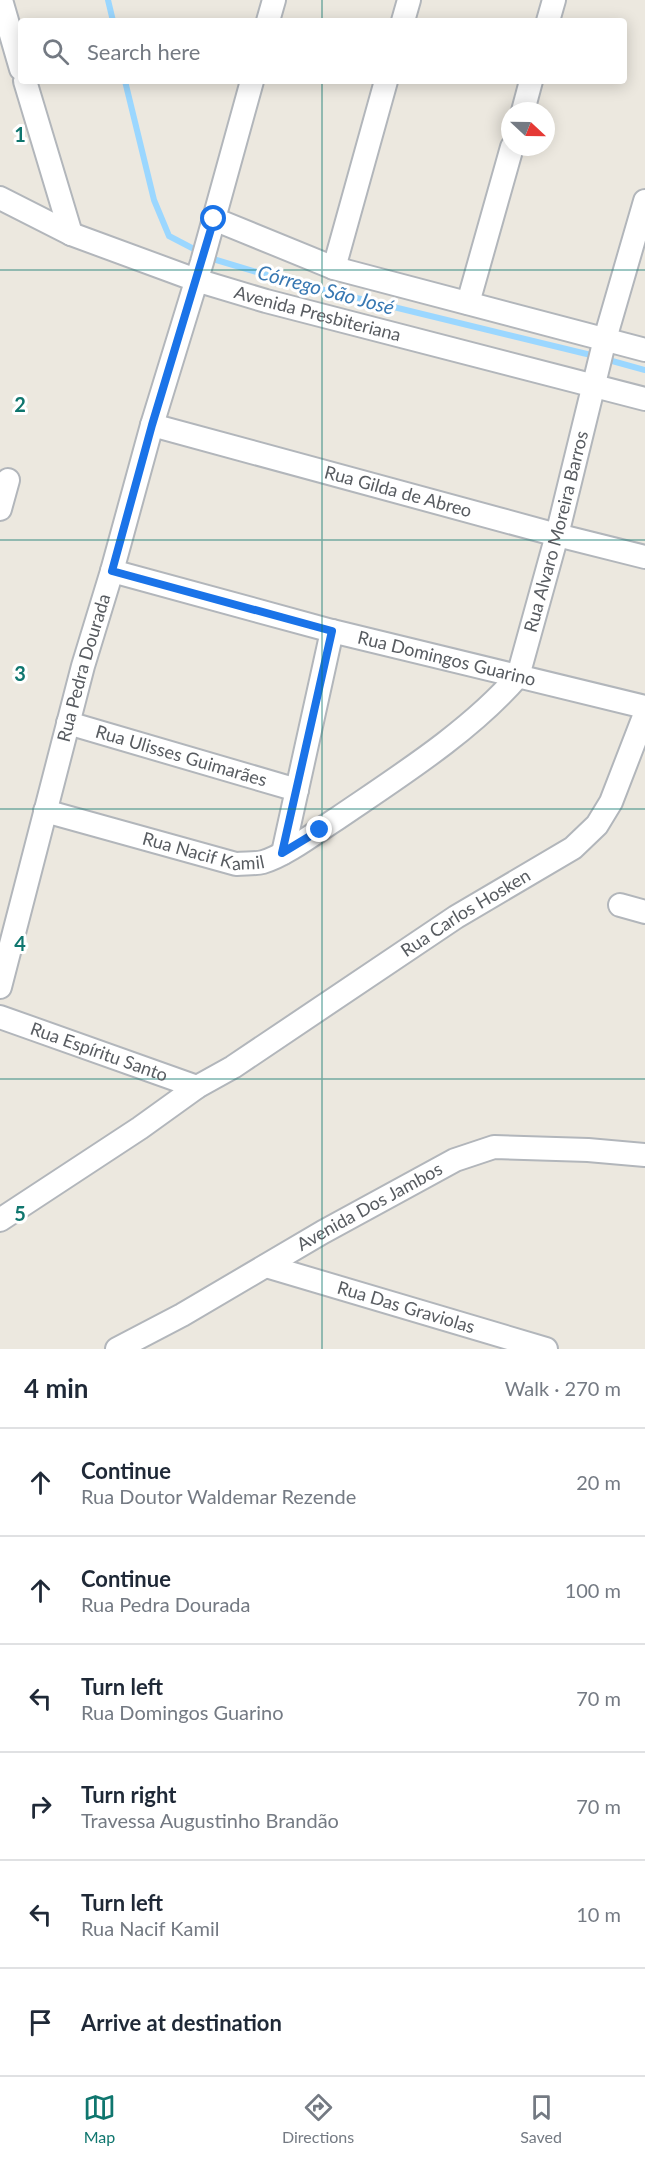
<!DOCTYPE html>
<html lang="en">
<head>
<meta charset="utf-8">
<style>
	:root { --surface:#fff; --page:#f6f6f7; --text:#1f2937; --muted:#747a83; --line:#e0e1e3; --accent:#0f766e }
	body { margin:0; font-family:Lato,sans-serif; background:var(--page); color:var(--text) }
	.compass { position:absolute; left:501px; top:102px; width:54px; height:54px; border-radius:50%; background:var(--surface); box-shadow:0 3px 15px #0003; rotate:112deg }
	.stop { position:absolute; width:18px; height:18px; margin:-14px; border:4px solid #1a73e8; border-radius:50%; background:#fff }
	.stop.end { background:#1a73e8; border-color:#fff; box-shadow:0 2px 6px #0008 }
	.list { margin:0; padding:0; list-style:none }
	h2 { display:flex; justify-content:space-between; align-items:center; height:78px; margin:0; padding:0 24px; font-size:26px }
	h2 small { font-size:20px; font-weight:400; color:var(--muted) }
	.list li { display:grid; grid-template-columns:39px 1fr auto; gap:18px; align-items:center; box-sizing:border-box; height:108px; padding:0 24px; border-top:2px solid var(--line) }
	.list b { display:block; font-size:22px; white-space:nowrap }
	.list p { margin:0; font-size:20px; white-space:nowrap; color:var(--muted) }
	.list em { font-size:20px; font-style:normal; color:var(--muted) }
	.icon { flex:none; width:33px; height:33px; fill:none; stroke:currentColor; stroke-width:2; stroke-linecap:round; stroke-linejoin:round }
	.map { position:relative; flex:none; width:645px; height:1349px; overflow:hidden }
	.search { position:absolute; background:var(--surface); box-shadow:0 3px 15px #0003; left:18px; right:18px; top:18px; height:66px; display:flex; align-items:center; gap:15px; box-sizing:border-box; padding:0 21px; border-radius:6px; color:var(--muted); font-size:22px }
	.sheet { height:726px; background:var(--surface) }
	nav { display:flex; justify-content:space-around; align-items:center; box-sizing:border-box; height:84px; border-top:2px solid var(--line); background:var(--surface); font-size:16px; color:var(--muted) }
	nav a { display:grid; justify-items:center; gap:3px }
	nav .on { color:var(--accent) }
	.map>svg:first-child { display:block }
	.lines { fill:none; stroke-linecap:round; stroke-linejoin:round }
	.stream { stroke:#9bd7ff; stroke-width:6 }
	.minor-casing { stroke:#b2b6bb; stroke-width:26 }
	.minor { stroke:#fff; stroke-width:22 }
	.route { stroke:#1a73e8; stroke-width:8 }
	.grid { fill:none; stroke:#0f766e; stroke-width:1.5; stroke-opacity:0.55 }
	.labels { text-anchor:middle; stroke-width:6; stroke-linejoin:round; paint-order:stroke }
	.street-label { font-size:18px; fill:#585c61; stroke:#fff }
	.water-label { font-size:20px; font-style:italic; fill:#3878b2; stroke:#fff }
	.grid-label { font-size:20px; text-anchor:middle; font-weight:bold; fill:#0f766e; stroke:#fff; stroke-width:6; stroke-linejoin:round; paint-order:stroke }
</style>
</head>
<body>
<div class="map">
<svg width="645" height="1349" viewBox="0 0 645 1349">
	<rect width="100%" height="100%" fill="#ece8df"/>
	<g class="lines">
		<path class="stream" d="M108,0L113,21
			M125,81L154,200L169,236L213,259L287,281L595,356
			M605,359L645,370"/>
		<defs>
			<g id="minor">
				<path d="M1,0L21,69"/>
				<path d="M268,21L274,0"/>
				<path d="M403,21L409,0"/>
				<path d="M548,21L554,0"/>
				<path d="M25,81L71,234"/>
				<path d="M523,111L531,81"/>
				<path id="s1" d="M0,198L71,234L196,280L266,301L645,399"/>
				<path d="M214,219L334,268L645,350"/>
				<path d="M334,268L386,81"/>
				<path d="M468,303L512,147"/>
				<path id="s2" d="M152,425L557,535L645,557"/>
				<path d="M0,509L8,480"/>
				<path id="s3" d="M112,571L332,631L645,707"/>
				<path id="s4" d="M68,723L297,790"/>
				<path id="s5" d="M45,811L236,864C244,863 255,864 263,862C285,856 319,830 338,818C398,777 471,731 518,676L557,535L605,339L645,201"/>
				<path d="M283,853L332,631"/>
				<path d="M620,905L645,912"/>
				<path id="s6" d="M0,987L83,666L112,571L152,425L202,262L252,81"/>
				<path id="s7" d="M0,1017L197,1087"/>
				<path id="s8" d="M0,1220L140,1128L197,1087L233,1067L456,917L573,848L597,825L611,802L645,714"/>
				<path id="s9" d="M266,1266L546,1349"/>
				<path id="s10" d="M117,1349L182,1315L323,1232L455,1160L494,1147L588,1150L645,1155"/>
			</g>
		</defs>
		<use href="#minor" class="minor-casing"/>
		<use href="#minor" class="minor"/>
	</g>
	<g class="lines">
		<path class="route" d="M214,219L152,425L112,571L332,631L282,853L320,830"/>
	</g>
	<path class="grid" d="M322,0V21M322,81V1349M0,270H645M0,540H645M0,809H645M0,1079H645"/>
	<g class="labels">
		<g class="street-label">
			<text dy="6" stroke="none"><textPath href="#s1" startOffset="339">Avenida Presbiteriana</textPath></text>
			<text dy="6" stroke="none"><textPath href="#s2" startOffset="255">Rua Gilda de Abreo</textPath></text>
			<text dy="6" stroke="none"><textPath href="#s5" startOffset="692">Rua Alvaro Moreira Barros</textPath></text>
			<text dy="6" stroke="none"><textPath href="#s3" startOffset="346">Rua Domingos Guarino</textPath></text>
			<text dy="6" stroke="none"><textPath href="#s6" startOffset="330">Rua Pedra Dourada</textPath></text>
			<text dy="6" stroke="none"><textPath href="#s4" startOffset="118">Rua Ulisses Guimarães</textPath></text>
			<text dy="6" stroke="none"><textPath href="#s5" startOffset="164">Rua Nacif Kamil</textPath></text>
			<text dy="6" stroke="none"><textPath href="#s8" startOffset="558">Rua Carlos Hosken</textPath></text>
			<text dy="6" stroke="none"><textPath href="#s7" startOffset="105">Rua Espíritu Santo</textPath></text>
			<text dy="6" stroke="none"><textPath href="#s10" startOffset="290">Avenida Dos Jambos</textPath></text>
			<text dy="6" stroke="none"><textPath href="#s9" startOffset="146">Rua Das Graviolas</textPath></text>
		</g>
		<g class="water-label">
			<text transform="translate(326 290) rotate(15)" y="7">Córrego São José</text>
		</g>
	</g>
	<g class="grid-label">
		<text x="20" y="142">1</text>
		<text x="20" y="412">2</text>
		<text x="20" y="681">3</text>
		<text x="20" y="951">4</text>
		<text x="20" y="1221">5</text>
	</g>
</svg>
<svg class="compass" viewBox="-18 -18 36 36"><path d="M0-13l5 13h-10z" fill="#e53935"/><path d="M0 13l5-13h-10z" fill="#747a83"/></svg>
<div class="stop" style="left:214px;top:219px"></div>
<div class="stop end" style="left:320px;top:830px"></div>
<div class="search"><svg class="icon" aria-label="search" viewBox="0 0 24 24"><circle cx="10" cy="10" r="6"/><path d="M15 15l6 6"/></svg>Search here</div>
</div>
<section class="sheet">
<h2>4 min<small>Walk · 270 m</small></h2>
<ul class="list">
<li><svg class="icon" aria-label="ahead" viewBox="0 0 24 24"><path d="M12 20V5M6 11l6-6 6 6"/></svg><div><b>Continue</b><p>Rua Doutor Waldemar Rezende</p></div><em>20 m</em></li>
<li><svg class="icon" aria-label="ahead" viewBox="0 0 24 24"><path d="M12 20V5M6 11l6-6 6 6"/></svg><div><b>Continue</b><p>Rua Pedra Dourada</p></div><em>100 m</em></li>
<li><svg class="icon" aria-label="left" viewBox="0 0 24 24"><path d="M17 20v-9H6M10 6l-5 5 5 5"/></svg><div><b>Turn left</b><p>Rua Domingos Guarino</p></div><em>70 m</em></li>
<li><svg class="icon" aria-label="right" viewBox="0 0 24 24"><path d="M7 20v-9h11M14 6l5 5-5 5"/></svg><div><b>Turn right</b><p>Travessa Augustinho Brandão</p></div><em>70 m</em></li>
<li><svg class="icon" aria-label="left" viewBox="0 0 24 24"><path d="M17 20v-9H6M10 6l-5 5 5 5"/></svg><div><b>Turn left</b><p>Rua Nacif Kamil</p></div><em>10 m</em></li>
<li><svg class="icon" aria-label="arrive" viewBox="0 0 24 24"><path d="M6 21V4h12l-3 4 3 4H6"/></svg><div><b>Arrive at destination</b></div></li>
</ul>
</section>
<nav>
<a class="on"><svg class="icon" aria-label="map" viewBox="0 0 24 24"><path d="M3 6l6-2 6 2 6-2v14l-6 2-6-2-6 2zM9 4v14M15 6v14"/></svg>Map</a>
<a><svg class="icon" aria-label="directions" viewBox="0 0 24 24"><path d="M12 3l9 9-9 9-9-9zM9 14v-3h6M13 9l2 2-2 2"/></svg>Directions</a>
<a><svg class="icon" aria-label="saved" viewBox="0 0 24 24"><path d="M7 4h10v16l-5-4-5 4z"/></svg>Saved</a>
</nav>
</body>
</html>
